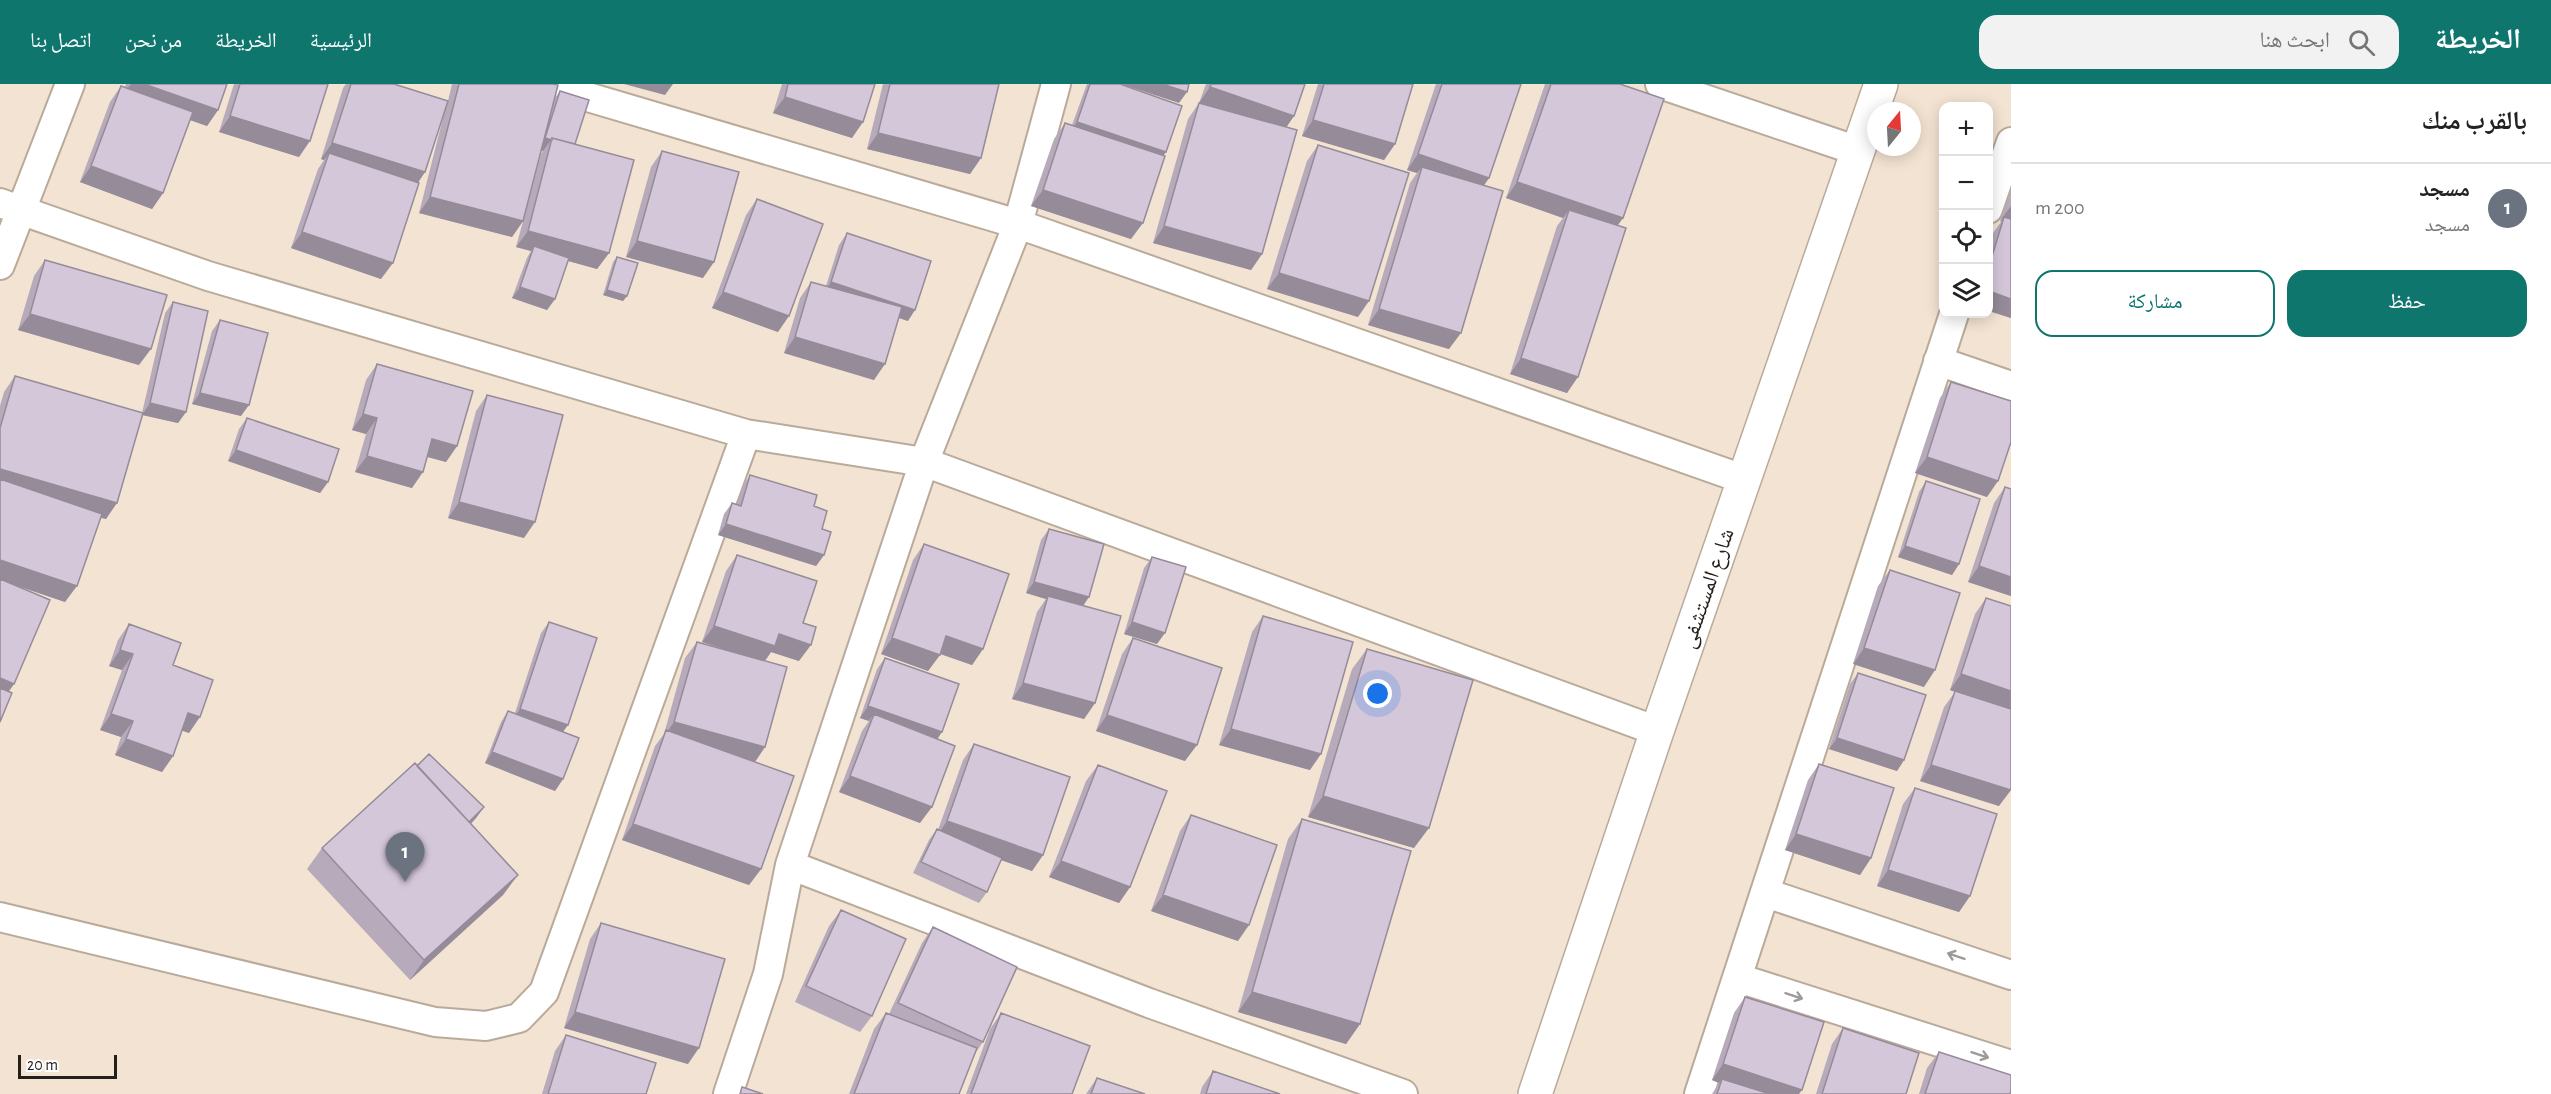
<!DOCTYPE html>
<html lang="ar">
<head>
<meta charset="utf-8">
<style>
	:root { --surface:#fff; --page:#f2f2f2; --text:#222; --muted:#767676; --line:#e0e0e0; --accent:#0f766e }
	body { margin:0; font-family:"Alegreya Sans","Noto Naskh Arabic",sans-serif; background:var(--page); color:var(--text); direction:rtl }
	.controls { position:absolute; right:18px; top:18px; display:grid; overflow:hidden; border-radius:12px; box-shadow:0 3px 15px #0003 }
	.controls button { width:54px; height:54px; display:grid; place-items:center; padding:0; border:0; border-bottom:2px solid var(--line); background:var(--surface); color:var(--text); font:30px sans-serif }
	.compass { position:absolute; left:1867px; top:18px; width:54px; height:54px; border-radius:50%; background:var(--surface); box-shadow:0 3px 15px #0003; rotate:18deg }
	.scale { position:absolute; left:18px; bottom:15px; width:99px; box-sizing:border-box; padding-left:6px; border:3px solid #251f19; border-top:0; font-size:16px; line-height:21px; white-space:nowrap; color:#251f19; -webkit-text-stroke:4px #fff; paint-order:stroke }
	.you { position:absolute; left:1378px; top:610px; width:21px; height:21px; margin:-15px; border:4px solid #fff; border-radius:50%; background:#1a73e8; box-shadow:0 0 0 9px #1a73e833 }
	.badge { display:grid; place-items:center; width:39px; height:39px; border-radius:50%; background:var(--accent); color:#fff; font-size:20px; font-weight:700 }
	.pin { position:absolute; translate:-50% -50px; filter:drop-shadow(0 2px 3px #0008) }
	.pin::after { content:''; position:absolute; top:32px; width:21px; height:18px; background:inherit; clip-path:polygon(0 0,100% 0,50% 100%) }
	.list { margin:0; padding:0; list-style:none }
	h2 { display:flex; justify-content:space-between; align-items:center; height:78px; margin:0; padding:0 24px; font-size:26px }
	h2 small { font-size:20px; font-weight:400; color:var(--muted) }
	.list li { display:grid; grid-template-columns:39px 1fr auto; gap:18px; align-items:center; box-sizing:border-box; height:90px; padding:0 24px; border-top:2px solid var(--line) }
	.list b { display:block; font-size:22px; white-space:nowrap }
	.list p { margin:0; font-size:20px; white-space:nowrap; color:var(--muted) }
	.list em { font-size:20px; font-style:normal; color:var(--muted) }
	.actions { display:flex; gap:12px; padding:18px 24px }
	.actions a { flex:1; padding:14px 0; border:2px solid var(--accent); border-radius:18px; text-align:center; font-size:21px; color:var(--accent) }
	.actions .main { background:var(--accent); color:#fff }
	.icon { flex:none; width:33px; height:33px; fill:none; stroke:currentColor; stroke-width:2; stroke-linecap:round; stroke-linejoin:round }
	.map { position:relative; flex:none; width:2011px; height:1010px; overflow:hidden; direction:ltr }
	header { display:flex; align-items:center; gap:36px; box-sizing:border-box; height:84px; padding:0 30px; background:var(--accent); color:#fff }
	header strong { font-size:28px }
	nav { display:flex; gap:33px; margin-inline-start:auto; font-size:21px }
	.search { width:420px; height:54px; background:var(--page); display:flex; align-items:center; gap:15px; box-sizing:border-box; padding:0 21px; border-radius:18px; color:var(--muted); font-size:22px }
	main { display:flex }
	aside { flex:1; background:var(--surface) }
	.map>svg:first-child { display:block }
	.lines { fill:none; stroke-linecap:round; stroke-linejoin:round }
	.street-casing { stroke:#b9aa99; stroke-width:32 }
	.highway-casing { stroke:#b9aa99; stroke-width:36 }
	.street { stroke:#fff; stroke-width:28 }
	.highway { stroke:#fff; stroke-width:33 }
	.wall { fill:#b7abbb }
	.shaded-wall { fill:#958b99 }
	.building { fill:#d5c7da; stroke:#958b99; stroke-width:1.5 }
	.oneway { stroke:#9d9a98 }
	.labels { text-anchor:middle; stroke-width:5; stroke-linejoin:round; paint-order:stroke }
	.street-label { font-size:22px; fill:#251f19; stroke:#fff }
</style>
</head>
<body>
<header>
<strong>الخريطة</strong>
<div class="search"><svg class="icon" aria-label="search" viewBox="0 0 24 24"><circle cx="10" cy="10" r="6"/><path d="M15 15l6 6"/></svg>ابحث هنا</div>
<nav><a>الرئيسية</a><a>الخريطة</a><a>من نحن</a><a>اتصل بنا</a></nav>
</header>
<main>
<aside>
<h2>بالقرب منك<small></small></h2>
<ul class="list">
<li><span class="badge" style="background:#6b7280">1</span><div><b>مسجد</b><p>مسجد</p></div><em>200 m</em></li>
</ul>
<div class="actions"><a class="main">حفظ</a><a>مشاركة</a></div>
</aside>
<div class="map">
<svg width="2011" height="1010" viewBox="0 0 2011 1010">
	<rect width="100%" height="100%" fill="#f3e3d2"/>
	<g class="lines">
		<defs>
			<path id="street" d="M544,0L1018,140L1743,395
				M1660,0L1858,67
				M0,119L208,192L746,350L924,378L1657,647
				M1988,125L2011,58
				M0,181L70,0
				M1938,277L2011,302
				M790,781L1149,919L1403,1010
				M1766,809L2011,891
				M0,833L435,938L486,942L519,934L544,908L746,350
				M1738,894L2011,981
				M728,1010L768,890L790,781L924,378L1018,140L1056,0
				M1699,1010L1954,230"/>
			<path id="highway" d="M1535,1010L1657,647L1881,0"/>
		</defs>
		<use href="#street" class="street-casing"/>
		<use href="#highway" class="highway-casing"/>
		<use href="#street" class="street"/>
		<use href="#highway" class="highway"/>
	</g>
	<path class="wall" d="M126,0H227L218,26L207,42L190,36L163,109L152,125L80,98L110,18L121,2L125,3Z
		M234,0H328L299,73L219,48Z
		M346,0H394L448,17L452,0H553L554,15L560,7L575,60L609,169L597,185L568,177L555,215L547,226L512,214L527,174L531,167L516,163L541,70L543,67L541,66L523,137L512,153L419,129L447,18L425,88L418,99L381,195L291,164L318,85L324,76L321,75L343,4Z
		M782,0H875L852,54L773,29Z
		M883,0H999L981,74L970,90L867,65Z
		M1087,0H1120L1164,71L1131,155L1031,122L1054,55L1065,39L1072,41Z
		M1206,0H1305L1294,32L1286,43L1262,170L1251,186L1153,159L1188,35L1199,19Z
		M1318,0H1413L1395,60L1384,76L1302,52Z
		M1436,0H1521L1489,94L1484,101L1449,265L1368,241L1410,99L1417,89L1407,86Z
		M1545,0H1620L1623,134L1618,141L1567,309L1510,290L1557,142L1563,134L1506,114Z
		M1318,61L1358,233L1267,205L1307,77Z
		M662,67L703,194L626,173L651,83Z
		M2011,105V234L1989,227V163L1993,149L2001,138L2000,137Z
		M757,115L778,248L712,224L746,131Z
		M847,149L908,237L899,234L874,296L784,269L800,214L811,198L826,202L839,161Z
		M617,173L627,212L623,217L603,211L613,178Z
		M45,176L139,281L18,246L34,192Z
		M173,218L186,328L178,339L143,331L106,435L101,434L65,518L15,501L8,608L0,638V322L4,308L15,292L142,329L165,229Z
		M220,236L241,332L192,320L212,247Z
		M377,280L457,362L446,378L427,373L412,404L355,388L366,350L352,346L366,296Z
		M1951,298L1987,413L1915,389L1940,314Z
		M487,311L524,454L448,434L476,327Z
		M247,334L328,398L320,409L228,377L239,345Z
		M750,391L814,422L822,445L824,471L816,482L718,451L724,430L732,419L737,421L743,402Z
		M1926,397L1959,480L1952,491L1898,473L1919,408Z
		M2005,403L2011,405V512L1968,498L1994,419Z
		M1049,445L1083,522L1095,619L1084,635L1012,615L1037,528L1046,515L1026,509L1041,456Z
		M924,460L983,565L972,581L940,570L928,587L881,570L913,476Z
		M737,471L803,539L799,577L771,568L765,577V663L755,678L761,785L749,801L622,756L655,662L664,650L685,574L697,558L737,569L702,558L726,487Z
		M1152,473L1157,560L1124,550L1144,484Z
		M1890,486L1924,603L1853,580L1878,502Z
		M1986,514L1999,722L1920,697L1944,623L1955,608L1950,606L1975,530Z
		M1263,532L1310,686L1219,661L1252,548Z
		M549,538L563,648V695L555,707L485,679L501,638L508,627L515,629L541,549Z
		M129,540L173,581L189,649L182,646L173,672L162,688L115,671L121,653L100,646L122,586L109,582L118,556Z
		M1133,554L1185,677L1096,647L1122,570Z
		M1367,565L1414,764L1308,733L1352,585Z
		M885,574L938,655L920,739L839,708L862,647L869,637L860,634L877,585Z
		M1858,589L1904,676L1897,687L1829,665L1850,600Z
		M974,660L1043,771L1032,787L1001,776L987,808L979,819L913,789L929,756L937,745L938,746L963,676Z
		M1819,680L1871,774L1860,791L1785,766L1808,696Z
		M1098,681L1130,803L1119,819L1049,793L1086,697Z
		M417,682L484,723L476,734L471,740L503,811L410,896L307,785L322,764Z
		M1915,704L1970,812L1959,828L1877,802L1903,720Z
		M1191,731L1238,857L1151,827L1180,747Z
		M1302,735L1360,940L1346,960L1238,928L1288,755Z
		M841,826L872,932L860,948L795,918L829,842Z
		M601,839L688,980L564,944L590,855Z
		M933,843L983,958L976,968L959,1010H849L874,945L886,929L889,930L922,859Z
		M1745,913L1799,1010H1712L1719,999L1712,996L1734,929Z
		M1001,929L1072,1010H966L990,945Z
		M1843,944L1906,1010H1816L1832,960Z
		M566,951L646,1010H542L555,967Z
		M1939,968L2010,1010H1919L1927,984Z
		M1213,987L1280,1010H1200L1202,1003Z
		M1097,994L1145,1010H1086Z"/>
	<path class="shaded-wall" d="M131,0H144L218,26L207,42L122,12Z
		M624,0H673L665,11Z
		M1121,0H1162L1187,8L1179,19Z
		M1210,3L1294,32L1283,48L1199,19Z
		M785,13L863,38L852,54L773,29Z
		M230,32L310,57L299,73L219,48Z
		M1313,36L1395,60L1384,76L1302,52Z
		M1077,38L1166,68L1158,79L1069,49Z
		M878,49L981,74L970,90L867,65Z
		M545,54L551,56L543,67L537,65Z
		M332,59L425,88L414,104L329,69L324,76L321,75Z
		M1418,70L1489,94L1478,110L1422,83L1417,89L1407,86Z
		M91,82L163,109L152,125L80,98Z
		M1517,98L1623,134L1611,150L1569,126L1563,134L1506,114Z
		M1043,106L1143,139L1131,155L1031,122Z
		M430,113L523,137L512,153L419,129Z
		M2011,122V141L2004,133L2000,137Z
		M1164,142L1262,170L1251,186L1153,159Z
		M528,147L609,169L597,185L533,167L534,162L531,167L516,163Z
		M302,148L393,179L381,195L291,164Z
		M637,157L714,178L703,194L626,173Z
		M1279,189L1369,217L1358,233L1267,205Z
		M831,198L915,226L908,237L823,209Z
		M520,203L555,215L547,226L512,214Z
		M607,206L627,212L623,217L603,211Z
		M1989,207L2011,215V234L1989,227Z
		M723,208L789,232L778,248L712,224Z
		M1379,225L1461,249L1449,265L1368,241Z
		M30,230L151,265L139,281L18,246Z
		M795,253L885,280L874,296L784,269Z
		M1521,274L1578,293L1567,309L1510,290Z
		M200,309L249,321L241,332L192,320Z
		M150,319L186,328L178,339L142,331Z
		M363,330L377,334L366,350L352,346Z
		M432,355L457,362L446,378L421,371Z
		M236,366L328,398L320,409L228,377Z
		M367,372L423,388L412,404L355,388Z
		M1927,373L1998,397L1987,413L1915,389Z
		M0,385L117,419L106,435L0,404Z
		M459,418L535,438L524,454L448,434Z
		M726,440L824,471L816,482L718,451Z
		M1905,462L1959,480L1952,491L1898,473Z
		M0,476L77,502L65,518L0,496Z
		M1979,482L2011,493V512L1968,498Z
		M1034,498L1089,513L1081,525L1048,512L1046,515L1026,509Z
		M1132,538L1165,549L1157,560L1124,550Z
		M714,542L779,550L811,561L799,577L771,568L764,578L702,558Z
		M946,552L983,565L972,581L935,568Z
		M892,554L940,571L928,587L881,570Z
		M1864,564L1935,586L1924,603L1853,580Z
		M120,566L133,570L122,586L109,582Z
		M1961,590L2011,607V626L1950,606Z
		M0,594L14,600L3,616L0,615Z
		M1023,599L1095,619L1084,635L1012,615Z
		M868,622L942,648L934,660L874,630L869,637L860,634Z
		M520,625L568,641L560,652L512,636Z
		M188,629L200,633L189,649L177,645Z
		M111,630L133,637L121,653L100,646Z
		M1107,631L1197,661L1185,677L1096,647Z
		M674,638L765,663L754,679L665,651Z
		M1231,645L1321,670L1310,686L1219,661Z
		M1837,654L1904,676L1897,687L1829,665Z
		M126,655L173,672L162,688L115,671Z
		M492,668L563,695L555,707L485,679Z
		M1931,681L2011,706L1999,722L1920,697Z
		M850,692L932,723L920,739L839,708Z
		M1323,712L1429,744L1414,764L1308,733Z
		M484,723L476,734L461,749L469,738Z
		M947,737L1043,771L1032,787L936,753Z
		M633,740L761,785L749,801L622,756Z
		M1796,750L1871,774L1860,791L1785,766Z
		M1061,777L1130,803L1119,819L1049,793Z
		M1888,786L1970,812L1959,828L1877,802Z
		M518,791L503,811L410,896L424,876Z
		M1163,811L1249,841L1238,857L1151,827Z
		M1252,908L1360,940L1346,960L1238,928Z
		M575,928L699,964L688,980L564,944Z
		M1723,980L1802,1006L1799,1010H1754L1722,995L1719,999L1712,996Z"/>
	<path class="building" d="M144,0H227L218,26Z
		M240,0H328L310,57L230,32Z
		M351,0H394L448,17L425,88L332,59Z
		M459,0H553L558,1L523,137L430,113Z
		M788,0H875L863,38L785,13Z
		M890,0H999L981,74L878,49Z
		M1090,0H1120L1182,22L1166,68L1077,38Z
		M1162,0H1189L1187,8Z
		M1211,0H1305L1294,32L1210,3Z
		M1324,0H1413L1395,60L1313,36Z
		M1442,0H1521L1489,94L1418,70Z
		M1551,0H1620L1664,15L1623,134L1517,98Z
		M121,2L193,28L163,109L91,82Z
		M560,7L589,16L575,60L552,54V56L545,54Z
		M1199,19L1297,46L1262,170L1164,142Z
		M1065,39L1165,72L1143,139L1043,106Z
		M552,54L634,76L609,169L528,147Z
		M1318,61L1409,89L1369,217L1279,189Z
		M662,67L739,88L714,178L637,157Z
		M329,69L419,99L393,179L302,148Z
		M1422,83L1503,107L1461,249L1379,225Z
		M757,115L823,140L789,232L723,208Z
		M1569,126L1626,144L1578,293L1521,274Z
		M2004,133L2011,135V215L1989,207V182Z
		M847,149L931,177L915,226L831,198Z
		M534,162L569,174L555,215L520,203Z
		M617,173L638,179L627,212L607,206Z
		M45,176L167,211L151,265L30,230Z
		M811,198L902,223L885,280L795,253Z
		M173,218L208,227L186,328L150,319Z
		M220,236L268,249L249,321L200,309Z
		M377,280L473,307L457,362L432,355L423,388L367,372L377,334L363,330Z
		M15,292L143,329L117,419L0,385V344Z
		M1951,298L2011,317V358L1998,397L1927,373Z
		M487,311L563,331L535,438L459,418Z
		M247,334L339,365L328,398L236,366Z
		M750,391L817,411L814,422L827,427L822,445L831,448L824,471L726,440L732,419L741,422Z
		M0,395L102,430L77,502L0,476Z
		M1926,397L1980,415L1959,480L1905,462Z
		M2005,403L2011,405V493L1979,482Z
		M1049,445L1104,460L1089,513L1034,498Z
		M924,460L1009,490L983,565L946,552L940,571L892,554Z
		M737,471L817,497L803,539L816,543L811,561L779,550L775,562L714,542Z
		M1152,473L1186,483L1165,549L1132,538Z
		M1890,486L1960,509L1935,586L1864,564Z
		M0,495L50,516L14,600L0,594Z
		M1048,512L1121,532L1095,619L1023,599Z
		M1986,514L2011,522V607L1961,590Z
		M1263,532L1353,558L1321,670L1231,645Z
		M549,538L597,554L568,641L520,625Z
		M129,540L181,559L173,581L213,596L200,633L188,629L173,672L126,655L133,637L111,630L133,570L120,566Z
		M1133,554L1222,584L1197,661L1107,631Z
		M697,558L787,583L765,663L674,638Z
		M1367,565L1473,596L1429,744L1323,712Z
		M885,574L959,600L942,648L868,622Z
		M1858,589L1926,611L1904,676L1837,654Z
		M0,604L12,609L0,638Z
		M1955,607L2011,625V706L1931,681Z
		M508,627L579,654L563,695L492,668Z
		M874,630L955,662L932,723L850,692Z
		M666,646L794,692L761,785L633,740Z
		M974,660L1070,693L1043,771L947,737Z
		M429,670L484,723L469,738L417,682Z
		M415,679L518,791L424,876L322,764Z
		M1819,680L1894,704L1871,774L1796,750Z
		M1098,681L1167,707L1130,803L1061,777Z
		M1915,704L1997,730L1970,812L1888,786Z
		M1191,731L1277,761L1249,841L1163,811Z
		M1302,735L1411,767L1360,940L1252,908Z
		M937,745L1002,774L987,808L921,778Z
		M841,826L906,855L872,932L806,902Z
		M601,839L725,875L699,964L575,928Z
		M933,843L1017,883L983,958L898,919Z
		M1745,913L1824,938L1802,1006L1723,980Z
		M886,929L977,964L959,1010H854Z
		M1001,929L1090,962L1072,1010H971Z
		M1843,944L1919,969L1906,1010H1822Z
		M566,951L656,979L646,1010H548Z
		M1939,968L2011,991V1006L2010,1010H1925Z
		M1213,987L1280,1010H1206Z
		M1097,994L1145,1010H1091Z
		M1722,995L1770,1010H1717Z
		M742,1003L763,1010H740Z"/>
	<defs><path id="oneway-shaft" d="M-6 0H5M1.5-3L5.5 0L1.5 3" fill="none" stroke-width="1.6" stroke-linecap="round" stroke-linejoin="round" transform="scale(1.5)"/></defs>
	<g class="oneway">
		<use href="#oneway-shaft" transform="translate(1956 872) rotate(-161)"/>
		<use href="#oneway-shaft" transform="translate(1794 912) rotate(18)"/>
		<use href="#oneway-shaft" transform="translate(1980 971) rotate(18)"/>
	</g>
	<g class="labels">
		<g class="street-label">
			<text transform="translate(1706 504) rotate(-71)" y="8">شارع المستشفى</text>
		</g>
	</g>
</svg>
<div class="controls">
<button>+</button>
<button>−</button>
<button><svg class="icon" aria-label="locate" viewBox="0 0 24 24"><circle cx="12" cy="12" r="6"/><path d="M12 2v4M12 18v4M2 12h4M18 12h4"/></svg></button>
<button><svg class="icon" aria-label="layers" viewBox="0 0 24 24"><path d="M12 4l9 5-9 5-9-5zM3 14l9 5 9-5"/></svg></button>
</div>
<svg class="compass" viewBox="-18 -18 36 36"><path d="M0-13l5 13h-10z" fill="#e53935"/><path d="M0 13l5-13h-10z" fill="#767676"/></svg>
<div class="scale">20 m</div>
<div class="you"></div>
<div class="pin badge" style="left:405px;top:798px;background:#6b7280">1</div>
</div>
</main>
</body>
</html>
